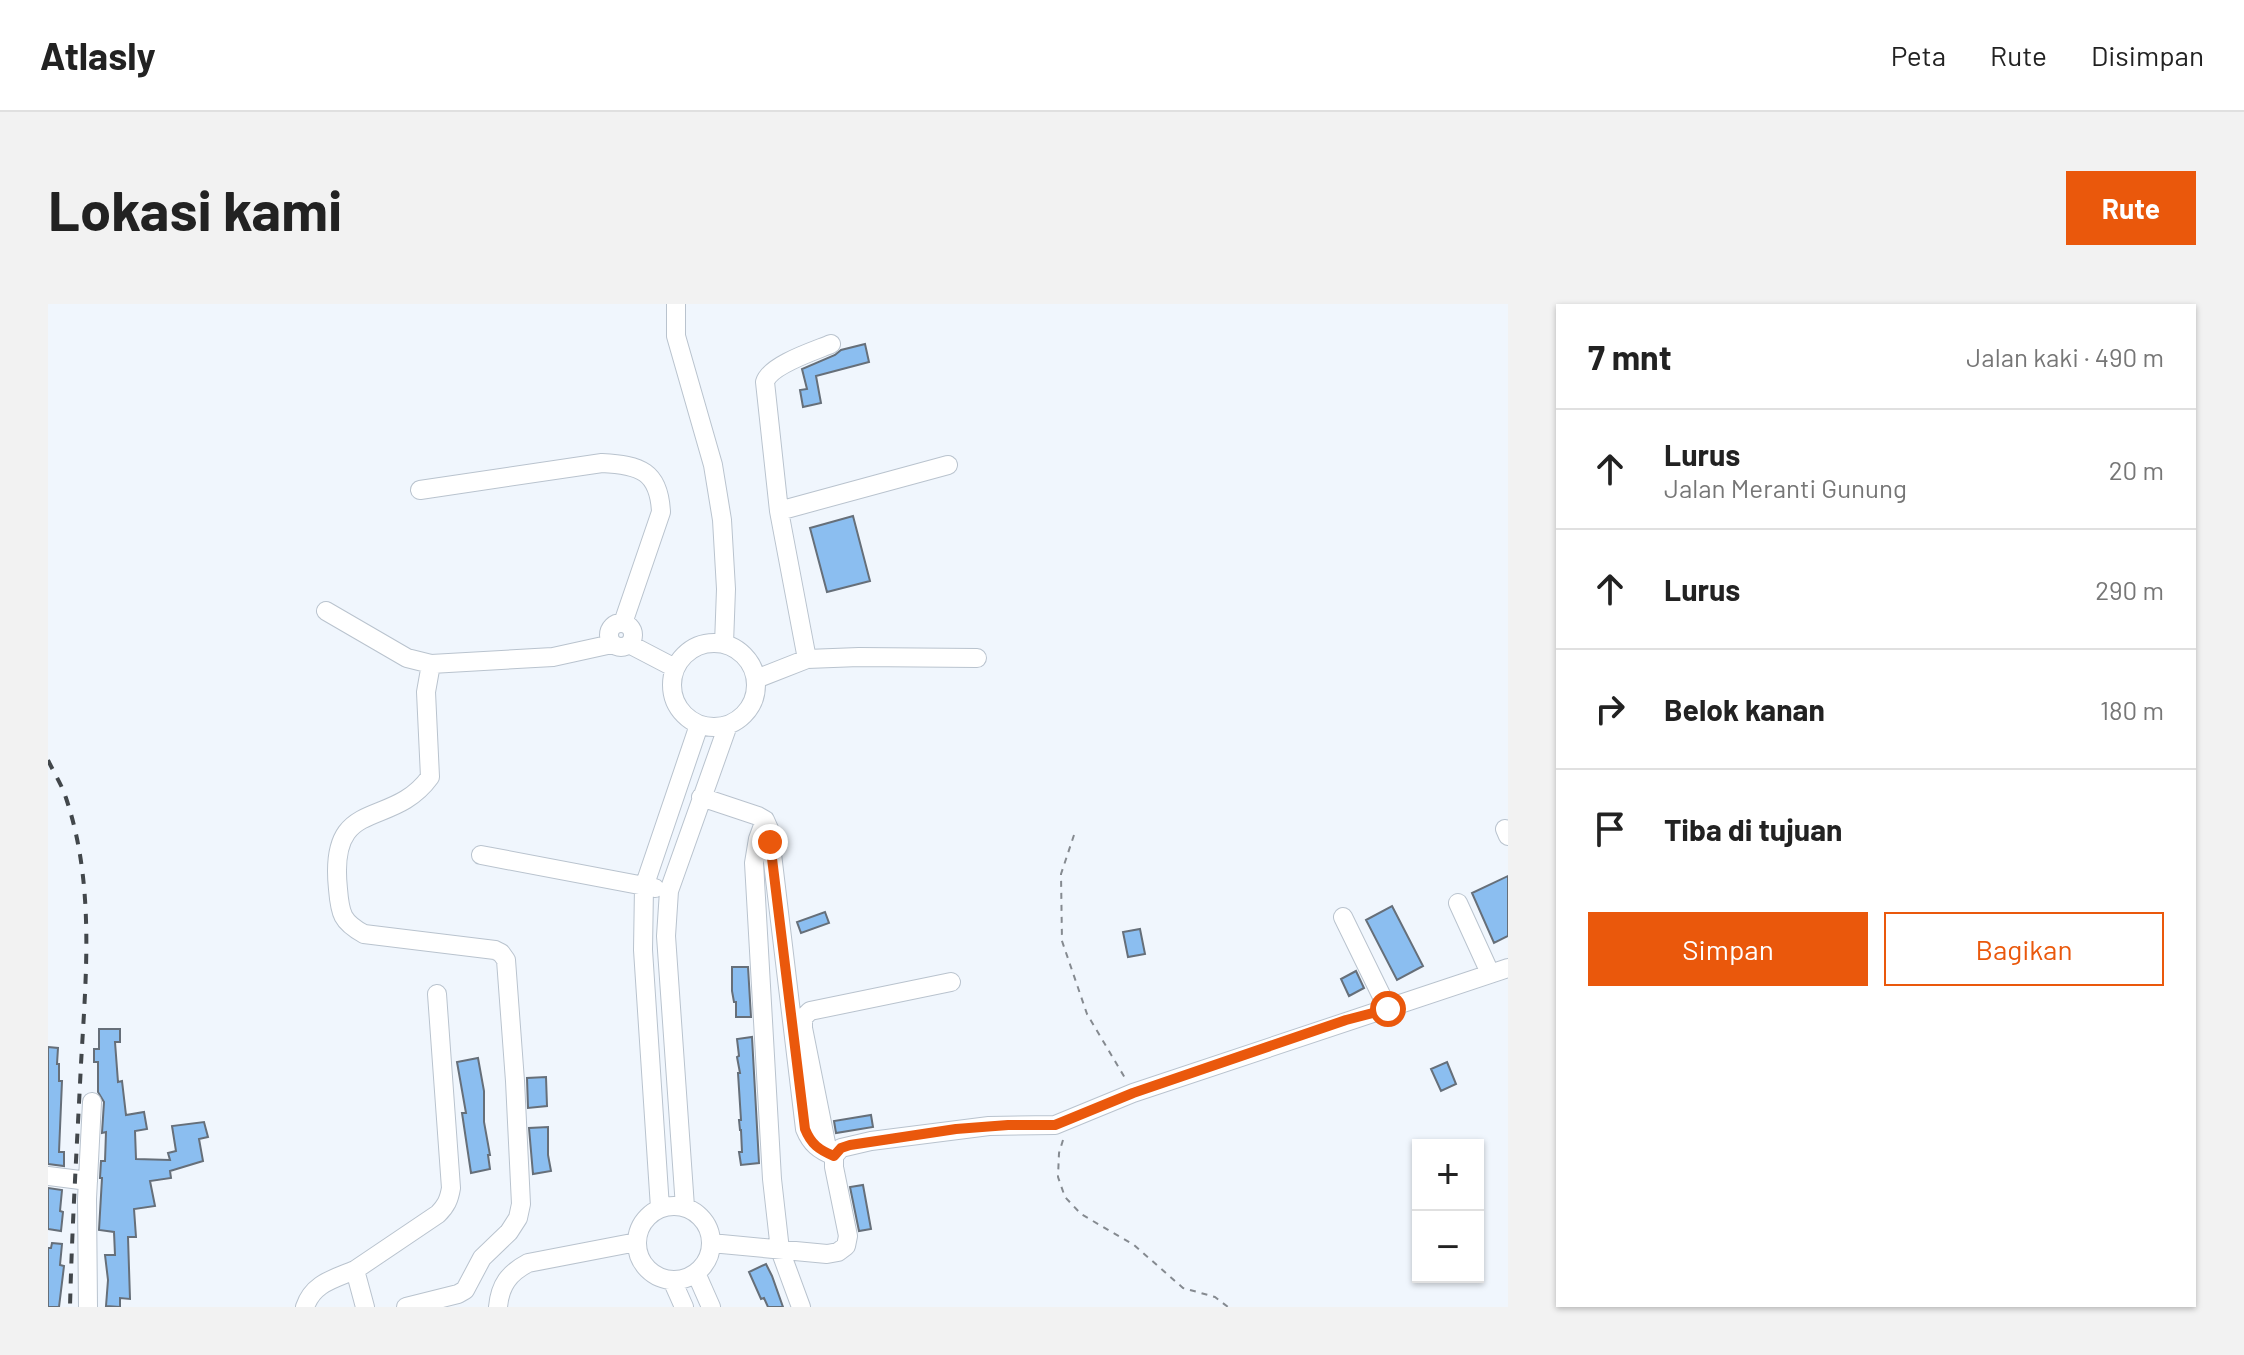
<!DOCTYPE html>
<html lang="id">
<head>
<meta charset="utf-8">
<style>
	:root { --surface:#fff; --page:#f2f2f2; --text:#222; --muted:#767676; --line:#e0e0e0; --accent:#ea580c }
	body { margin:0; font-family:Barlow,sans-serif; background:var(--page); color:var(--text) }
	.controls { position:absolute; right:24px; bottom:24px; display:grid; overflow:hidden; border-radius:0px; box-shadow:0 2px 6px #0004 }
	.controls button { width:72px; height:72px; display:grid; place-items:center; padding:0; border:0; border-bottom:2px solid var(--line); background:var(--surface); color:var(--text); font:40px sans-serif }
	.stop { position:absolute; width:24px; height:24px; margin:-18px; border:6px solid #ea580c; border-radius:50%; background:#fff }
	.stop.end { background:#ea580c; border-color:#fff; box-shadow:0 2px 8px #0008 }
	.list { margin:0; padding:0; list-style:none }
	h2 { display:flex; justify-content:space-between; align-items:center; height:104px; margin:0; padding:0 32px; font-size:34px }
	h2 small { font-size:26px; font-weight:400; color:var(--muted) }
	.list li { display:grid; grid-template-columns:52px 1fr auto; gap:24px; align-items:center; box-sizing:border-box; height:120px; padding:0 32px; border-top:2px solid var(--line) }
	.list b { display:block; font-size:30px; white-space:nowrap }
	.list p { margin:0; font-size:26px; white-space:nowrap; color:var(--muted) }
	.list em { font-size:26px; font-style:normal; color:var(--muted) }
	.actions { display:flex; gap:16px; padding:24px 32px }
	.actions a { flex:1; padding:18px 0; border:2px solid var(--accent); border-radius:0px; text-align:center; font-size:28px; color:var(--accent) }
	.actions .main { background:var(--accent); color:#fff }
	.icon { flex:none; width:44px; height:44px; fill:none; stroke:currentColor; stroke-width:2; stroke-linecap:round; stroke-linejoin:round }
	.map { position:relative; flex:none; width:1460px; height:1003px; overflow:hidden; border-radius:0px }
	header { display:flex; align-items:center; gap:48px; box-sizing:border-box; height:112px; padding:0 40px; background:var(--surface); border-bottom:2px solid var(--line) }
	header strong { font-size:38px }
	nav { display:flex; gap:44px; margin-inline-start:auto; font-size:28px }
	.intro { display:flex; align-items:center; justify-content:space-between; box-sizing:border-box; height:192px; padding:0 48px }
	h1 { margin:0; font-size:56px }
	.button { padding:20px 36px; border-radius:0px; background:var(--accent); color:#fff; font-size:28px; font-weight:700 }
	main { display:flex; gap:48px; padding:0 48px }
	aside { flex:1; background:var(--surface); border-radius:0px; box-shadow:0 2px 6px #0004 }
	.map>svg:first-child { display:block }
	.building { fill:#8bbef0; stroke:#666f79; stroke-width:2 }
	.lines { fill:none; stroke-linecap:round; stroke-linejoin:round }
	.minor-casing { stroke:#b9c3ce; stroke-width:20 }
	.path { stroke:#858a90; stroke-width:2; stroke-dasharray:6 6; stroke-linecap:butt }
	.minor { stroke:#fff; stroke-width:18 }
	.rail { stroke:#42474b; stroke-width:4; stroke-dasharray:10 10; stroke-linecap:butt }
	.route { stroke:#ea580c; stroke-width:10 }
</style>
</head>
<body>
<header>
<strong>Atlasly</strong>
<nav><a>Peta</a><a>Rute</a><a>Disimpan</a></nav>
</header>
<div class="intro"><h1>Lokasi kami</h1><a class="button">Rute</a></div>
<main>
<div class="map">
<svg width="1460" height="1003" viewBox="0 0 1460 1003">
	<rect width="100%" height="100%" fill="#f0f6fd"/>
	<path class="building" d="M817,40L821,58L768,72L773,99L755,103L752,86L759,85L754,65L787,51L793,46Z
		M805,212L822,277L779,288L762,224Z
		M1460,572V632L1446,639L1424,589Z
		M1344,602L1375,662L1349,676L1318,616Z
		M777,608L781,619L753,629L749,618Z
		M1092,625L1097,650L1080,653L1075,628Z
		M684,663H700L703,713H688V698H686L684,687Z
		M1308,667L1316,684L1301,692L1293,675Z
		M51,725H72V738H67L70,778L74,777L78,811L96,808L99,825L87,827L88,855L122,856L120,849L128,847L124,822L156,818L160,833L151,835L155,857L122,867L123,874L102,877L107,902L86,905L88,933H80L82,995L72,994V1003L58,1002L60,976L57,951H67L66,928L51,926L54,874H52L53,857H57L58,828L54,829L56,798L50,788V758H46V745H51Z
		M704,733L711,859L693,861L691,848H694L693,826H692L691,816H693L690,769H692L689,753L691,752L689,735Z
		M0,743L10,744L9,760H11V777H14L11,848H16V862L0,860Z
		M430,754L436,787V818L442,851H440L442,865L423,869L414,809H418L409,758Z
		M1399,758L1408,780L1393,787L1383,765Z
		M498,773L499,802L480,804L479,774Z
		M823,811L825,823L788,829L786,817Z
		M500,823V851L503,867L485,870L481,824Z
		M815,881L823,925L811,927L802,883Z
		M0,884L14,886L12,907L15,908L13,927L0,925Z
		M4,939L14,940L12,961L16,962L11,1003H0V944H3Z
		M718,960L724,972L735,1003H720L716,994L713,995L701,968Z"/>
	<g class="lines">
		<defs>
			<path id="minor" d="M628,0V32L665,161L674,216L678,285L676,340
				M372,186L554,159C592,161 611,167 613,208L575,319
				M731,207L900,161
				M278,307L359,354L383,360L505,353L564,340
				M561 331a12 12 0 1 1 24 0a12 12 0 1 1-24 0Z
				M624 381a42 42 0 1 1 84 0a42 42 0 1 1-84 0Z
				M581,340L627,364
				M759,355L731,207L717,78C722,61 766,47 783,40
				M708,375L759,355L811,353L929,354
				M653,493L710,512L717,516L721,525L757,825C763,840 771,846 786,852
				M717,516L710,535L706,559L724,875L732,946L753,1003
				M1457,525L1460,532
				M433,551L607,584
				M1410,599L1442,669
				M1295,613L1340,705
				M780,849L755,724V714L762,707L903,678
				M0,872L40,877
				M589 939a37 37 0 1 1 74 0a37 37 0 1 1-74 0Z
				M637,903L618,632L621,587L680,421
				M612,904L595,646L596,583L651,421
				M663,939L779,950L790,948L798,942L800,932L786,863V852L793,844L823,837L941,822L1007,821L1085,789L1460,664
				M648,969L663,1003
				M624,976L636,1003
				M40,1003L39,895L44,798
				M257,1003C265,979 286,975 307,966
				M317,1003L307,966L390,910C398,902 401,896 403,884L389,690
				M358,1003L410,990L417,986L434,954L461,928L470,914L473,900L467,777L458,656L453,649L447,646L316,630C294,618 292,610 290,585C280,490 343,527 382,473L378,388L383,360
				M450,1003C452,981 461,969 480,959L589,938"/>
		</defs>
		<use href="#minor" class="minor-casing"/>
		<path class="path" d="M1026,531L1013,570L1014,637L1039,710L1077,774
			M1015,836L1011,849L1010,873L1017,893L1033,910L1086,941L1135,984L1167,993L1180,1003"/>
		<use href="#minor" class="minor"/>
		<path class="rail" d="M0,456C6,469 14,481 18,494C47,580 38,671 33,760C29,841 24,922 22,1003"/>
	</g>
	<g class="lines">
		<path class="route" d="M722,538L757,825C763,840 771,846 786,852L793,844L802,841L908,825L960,821H1007L1085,789L1298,716L1340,705"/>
	</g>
</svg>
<div class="controls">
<button>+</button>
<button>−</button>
</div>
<div class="stop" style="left:1340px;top:705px"></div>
<div class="stop end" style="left:722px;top:538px"></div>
</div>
<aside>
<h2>7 mnt<small>Jalan kaki · 490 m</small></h2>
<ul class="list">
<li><svg class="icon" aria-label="ahead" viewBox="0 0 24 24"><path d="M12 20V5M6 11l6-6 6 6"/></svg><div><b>Lurus</b><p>Jalan Meranti Gunung</p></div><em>20 m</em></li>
<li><svg class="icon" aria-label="ahead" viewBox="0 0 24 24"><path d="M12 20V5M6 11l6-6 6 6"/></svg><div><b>Lurus</b></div><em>290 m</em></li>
<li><svg class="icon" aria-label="right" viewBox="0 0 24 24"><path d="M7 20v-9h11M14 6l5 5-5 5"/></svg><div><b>Belok kanan</b></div><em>180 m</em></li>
<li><svg class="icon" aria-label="arrive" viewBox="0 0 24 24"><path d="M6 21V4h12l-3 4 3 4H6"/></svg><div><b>Tiba di tujuan</b></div></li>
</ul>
<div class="actions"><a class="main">Simpan</a><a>Bagikan</a></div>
</aside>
</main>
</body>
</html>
